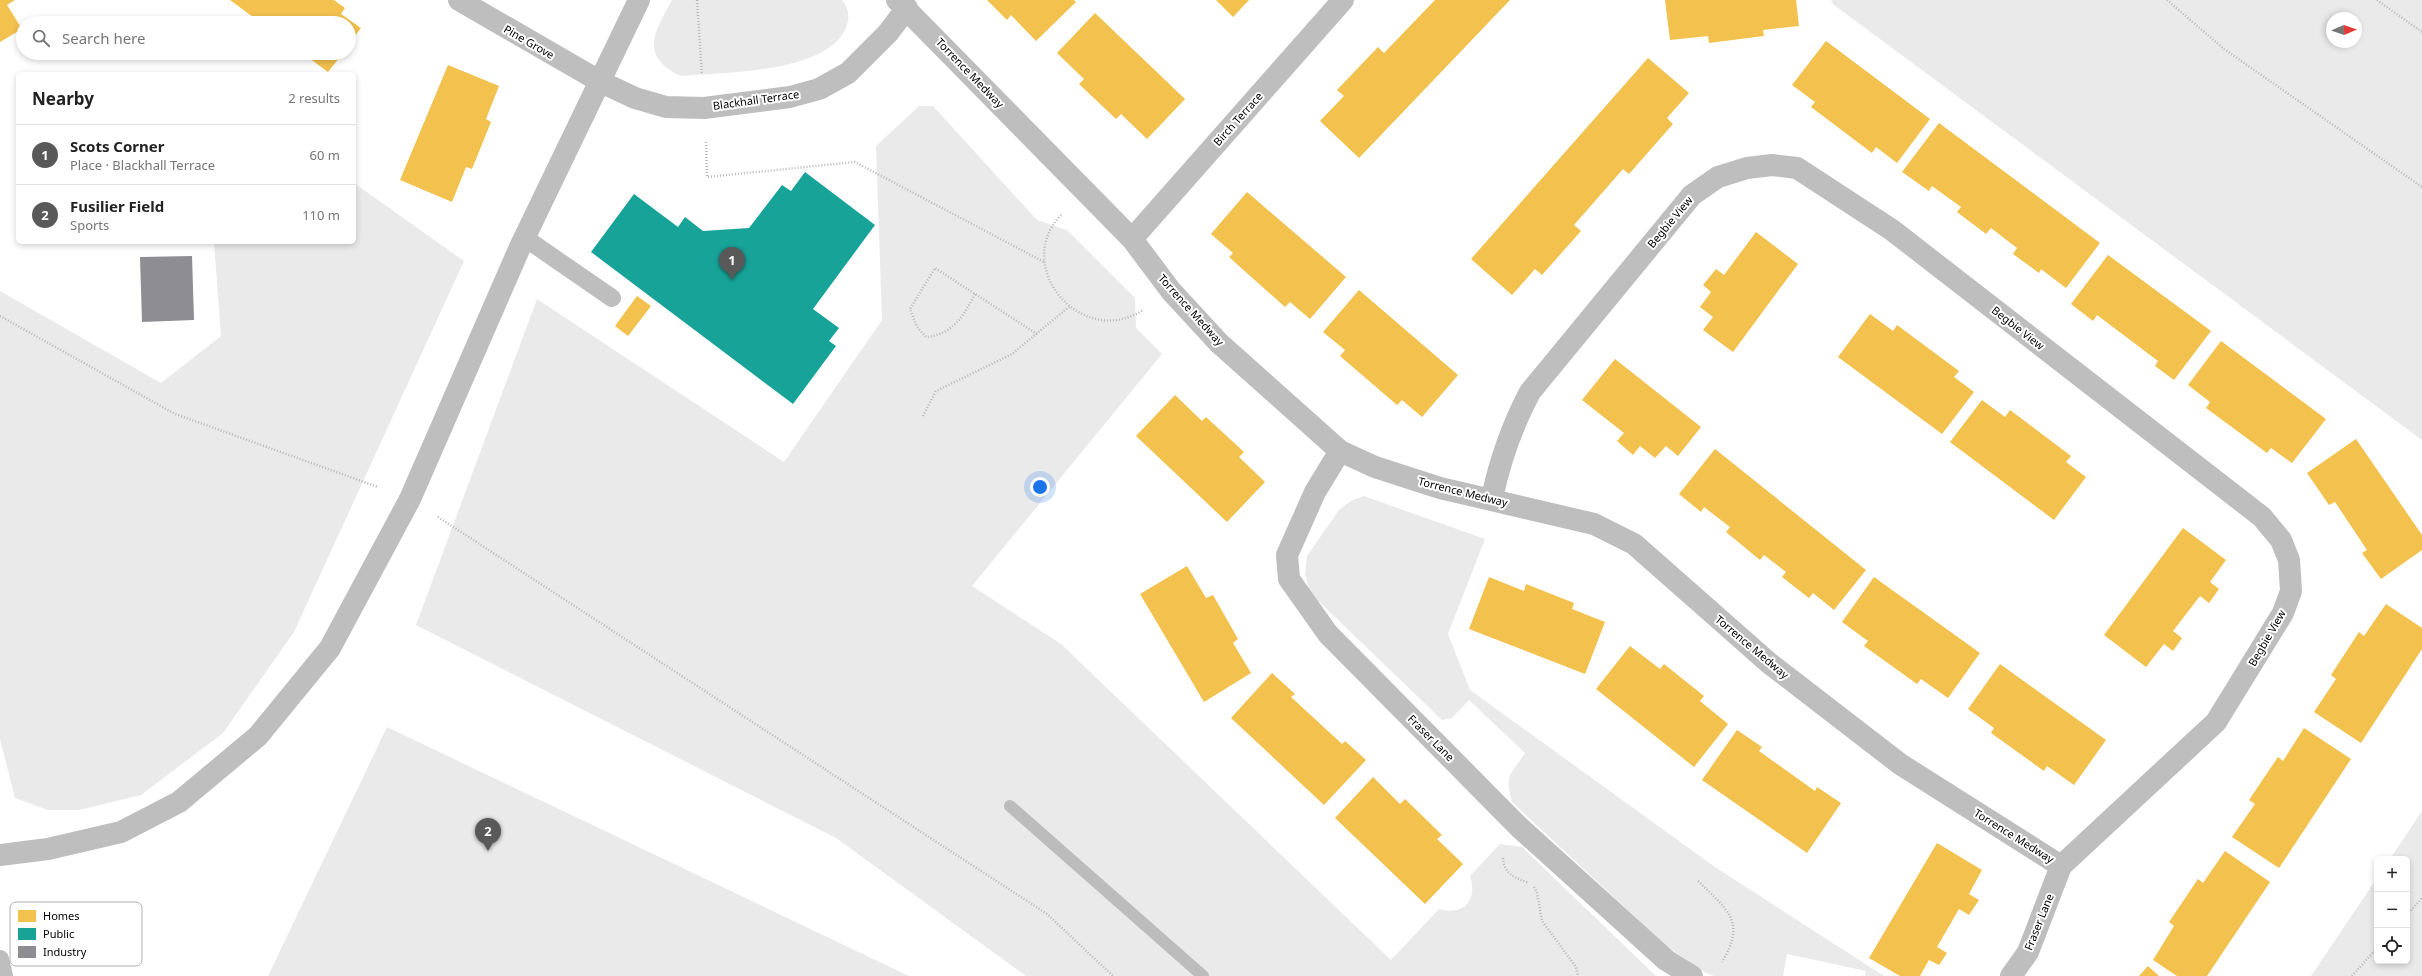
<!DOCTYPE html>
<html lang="en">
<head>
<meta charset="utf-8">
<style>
	:root { --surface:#fff; --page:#f6f6f6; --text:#222; --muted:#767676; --line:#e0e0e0; --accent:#595959 }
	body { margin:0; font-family:"Noto Sans",sans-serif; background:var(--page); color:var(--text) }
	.controls { position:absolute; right:12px; bottom:12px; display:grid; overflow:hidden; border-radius:6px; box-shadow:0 2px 6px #0003 }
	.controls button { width:36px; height:36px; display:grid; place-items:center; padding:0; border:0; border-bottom:1px solid var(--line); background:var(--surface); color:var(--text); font:20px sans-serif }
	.compass { position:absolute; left:2326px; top:12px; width:36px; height:36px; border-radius:50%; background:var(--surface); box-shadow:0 2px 6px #0003; rotate:88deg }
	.you { position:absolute; left:1040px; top:487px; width:14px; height:14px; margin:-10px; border:3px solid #fff; border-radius:50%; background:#1a73e8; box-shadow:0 0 0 6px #1a73e833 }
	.badge { display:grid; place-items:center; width:26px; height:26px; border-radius:50%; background:var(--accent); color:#fff; font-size:13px; font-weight:700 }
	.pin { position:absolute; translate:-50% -33px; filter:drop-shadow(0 1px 2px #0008) }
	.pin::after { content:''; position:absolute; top:21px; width:14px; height:12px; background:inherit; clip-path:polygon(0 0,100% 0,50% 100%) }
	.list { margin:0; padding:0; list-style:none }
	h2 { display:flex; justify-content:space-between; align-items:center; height:52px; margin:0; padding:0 16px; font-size:17px }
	h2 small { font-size:13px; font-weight:400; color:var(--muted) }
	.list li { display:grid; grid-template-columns:26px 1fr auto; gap:12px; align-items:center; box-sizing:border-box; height:60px; padding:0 16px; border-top:1px solid var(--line) }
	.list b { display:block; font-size:15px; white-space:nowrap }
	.list p { margin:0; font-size:13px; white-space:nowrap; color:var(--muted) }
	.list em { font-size:13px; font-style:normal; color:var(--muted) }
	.icon { flex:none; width:22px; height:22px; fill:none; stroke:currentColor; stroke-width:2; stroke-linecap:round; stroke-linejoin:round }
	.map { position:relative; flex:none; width:2422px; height:976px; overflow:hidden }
	.search { position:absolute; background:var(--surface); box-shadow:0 2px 6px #0003; left:16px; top:16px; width:340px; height:44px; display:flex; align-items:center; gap:10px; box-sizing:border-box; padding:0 14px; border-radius:22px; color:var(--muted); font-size:15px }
	.panel { position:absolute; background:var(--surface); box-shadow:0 2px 6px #0003; left:16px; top:72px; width:340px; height:172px; border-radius:6px }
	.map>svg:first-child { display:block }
	.green { fill:#eaeaea; fill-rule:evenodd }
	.homes { fill:#f2c14e }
	.public { fill:#17a398 }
	.industry { fill:#8d8d92 }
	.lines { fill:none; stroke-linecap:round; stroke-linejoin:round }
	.stream { stroke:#bcbcbc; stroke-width:12 }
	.path { stroke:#b8b8b8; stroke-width:2.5; stroke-dasharray:1 2; stroke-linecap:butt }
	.lane { stroke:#bebebe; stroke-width:18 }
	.street { stroke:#bebebe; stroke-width:22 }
	.labels { text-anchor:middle; stroke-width:4; stroke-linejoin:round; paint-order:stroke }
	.street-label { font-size:11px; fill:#000; stroke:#fff }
	.key { fill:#fff; stroke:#b2b2b2; stroke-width:1 }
	.key-label { font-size:11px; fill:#000 }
</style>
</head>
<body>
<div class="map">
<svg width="2422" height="976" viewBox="0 0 2422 976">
	<rect width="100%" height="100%" fill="#fff"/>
	<path class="green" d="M672,0H842C848,7 850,16 847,25C831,74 723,72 681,76C638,56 655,31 672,0Z
		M1831,0H2422V440L1834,5ZM2332,18H2356V42H2332Z
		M919,106H933L1037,220L1067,230L1135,298L1136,328L1162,354L972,586L1061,644L1391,960L1439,909C1464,916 1478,900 1470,876L1500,844L1522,847L1656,976H1026L836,838L416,625L537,299L784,462L882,320L876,146Z
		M354,183L464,261L294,632L223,733L141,795L79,810H48L15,798L0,739V291L161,383L221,336L214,242H354Z
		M1364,496L1485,539L1448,634L1470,690L1715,867L1884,976H1865L1866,971L1787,954L1783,976H1714L1706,973L1665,945L1512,802C1504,773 1511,775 1525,753L1469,700L1452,718L1442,720L1310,593L1305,574L1307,556L1339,510L1351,501Z
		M387,727L909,976H268Z
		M2422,811V976H2311L2377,878V961H2407V859H2390Z"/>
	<path class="homes" d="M0,0H15L7,5L22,29L0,42Z
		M230,0H334L345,8L341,14L361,28L349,44V23H261Z
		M987,0H1074L1076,2L1036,41L1011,15L1007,20Z
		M1216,0H1249L1233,17Z
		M1435,0H1510L1359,158L1320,121L1344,96L1337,90L1378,47L1384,53Z
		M1665,0H1796L1799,26L1763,30L1764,36L1709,43L1708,36L1670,40Z
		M1095,13L1185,99L1147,139L1121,114L1116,119L1079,84L1084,79L1057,53Z
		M1826,41L1930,119L1897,163L1876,147L1872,153L1811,107L1815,102L1792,85Z
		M302,53H343L328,72Z
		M1648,58L1689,93L1667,118L1673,124L1629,174L1623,169L1574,225L1581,231L1542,275L1535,269L1512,295L1471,259Z
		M448,65L499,86L486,119L491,122L472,169L466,167L452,202L400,180Z
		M1939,123L2100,243L2066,288L2041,269L2039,273L2013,254L2017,248L1991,228L1986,234L1957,212L1961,207L1932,186L1929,191L1902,172Z
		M1247,192L1346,277L1310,319L1290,302L1285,307L1229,257L1233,253L1211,234Z
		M1756,232L1798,264L1733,352L1703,330L1713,317L1700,307L1711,292L1703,285L1716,269L1724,275Z
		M2108,255L2211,331L2174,380L2155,366L2158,361L2097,315L2093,321L2071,304Z
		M1359,290L1458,375L1422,417L1402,400L1397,405L1340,356L1345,350L1323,332Z
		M637,296L651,306L628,336L615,326Z
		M1870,314L1893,331L1897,325L1959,371L1954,377L1974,392L1942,434L1838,357Z
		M2221,341L2326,419L2292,463L2271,448L2267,453L2206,408L2210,402L2188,385Z
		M1615,359L1701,427L1678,456L1666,446L1655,458L1640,446L1633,455L1617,441L1624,433L1582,400Z
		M1175,395L1202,421L1206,417L1244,452L1239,457L1265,482L1227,522L1136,436Z
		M1982,400L2005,417L2010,410L2071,456L2066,462L2086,477L2054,520L1950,442Z
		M2356,439L2422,535V550L2381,579L2362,553L2367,550L2335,502L2329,505L2307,473Z
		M1715,449L1866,570L1834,610L1813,593L1809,598L1782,577L1786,572L1764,555L1760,560L1726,532L1730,527L1704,507L1701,512L1679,494Z
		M2183,528L2226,560L2210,582L2219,589L2209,603L2200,596L2173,631L2182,638L2173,651L2164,644L2146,667L2104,635Z
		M1187,566L1206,598L1213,595L1238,639L1233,643L1251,673L1204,702L1140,594Z
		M1489,577L1524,591L1526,584L1574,603L1572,609L1605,622L1585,674L1469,629Z
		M1874,577L1980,653L1948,698L1921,679L1917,684L1864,646L1868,641L1842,622Z
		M2386,604L2422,628V649L2361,743L2314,712L2336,679L2331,675L2359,632L2364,636Z
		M1630,646L1660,669L1664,664L1704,696L1700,701L1728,724L1694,767L1596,689Z
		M2000,664L2106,740L2074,785L2047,766L2044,771L1991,733L1994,728L1968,709Z
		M1272,673L1295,694L1291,697L1342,744L1345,741L1366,760L1324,805L1231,718Z
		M2304,728L2351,759L2279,868L2232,837L2255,804L2249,800L2278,757L2283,761Z
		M1737,730L1762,747L1759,751L1815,791L1817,787L1841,803L1807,853L1702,780Z
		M1373,777L1400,804L1405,799L1442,835L1437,839L1463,864L1425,904L1335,818Z
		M1937,843L1982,870L1969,894L1979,900L1969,915L1959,909L1937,947L1947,953L1939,965L1929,960L1920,976H1900L1869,958Z
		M2225,851L2270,882L2207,976H2177L2153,960L2174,926L2169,922L2198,879L2203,883Z
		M2148,966L2159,976H2139Z"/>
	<path class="public" d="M805,172L875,225L813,309L839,328L829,341L836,346L793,404L591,252L634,194L678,227L685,217L703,231L749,228L782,185L791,191Z"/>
	<path class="industry" d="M192,256L194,320L142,322L140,257Z"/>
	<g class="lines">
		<path class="stream" d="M1010,806L1203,976"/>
		<path class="path" d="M697,0L702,75
			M2167,0L2224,49L2422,187
			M2377,0L2422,32
			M706,142L707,177L855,162L1044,262
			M1061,215C1011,267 1082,350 1143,310
			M975,294C964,316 952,335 926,337L917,327L910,309L935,268L1037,334
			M0,316L175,414L378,487
			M923,416L936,391L1012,354L1070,306
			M438,517L1047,914L1113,976
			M1503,858C1504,874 1515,878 1529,883
			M1698,881C1727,910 1747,921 1722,962
			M1534,887L1537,893L1542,921L1576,967L1578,976
			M2407,915L2422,898
			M2352,976L2377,948"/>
		<path class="lane" d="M525,238L612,298
			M0,959L4,976"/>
		<path class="street" d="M459,0L601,82L635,98L666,107L704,108L790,97L819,89L848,73L888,33L907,8
			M897,0L1132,239L1171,291L1219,343L1340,451L1375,467L1440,488L1594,524L1634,544L1769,663L1900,764L2061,866
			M1132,239L1343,0
			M1340,451L1315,492L1287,555L1289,579L1328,634L1519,827L1666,960L1692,976
			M1492,498C1500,460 1512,426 1530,392L1692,195L1718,177L1747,168L1772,165L1797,168L1892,230L2262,517L2281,540L2289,560L2291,591L2283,613L2216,722L2061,866L2028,952L2011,976
			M0,855L48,849L121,832L179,802L258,736L330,648L410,499L520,247L639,0"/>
	</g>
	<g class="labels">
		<g class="street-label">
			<text transform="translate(529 42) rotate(30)" y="4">Pine Grove</text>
			<text transform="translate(970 73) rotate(46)" y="4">Torrence Medway</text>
			<text transform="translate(756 100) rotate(-8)" y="4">Blackhall Terrace</text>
			<text transform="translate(1238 119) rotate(-48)" y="4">Birch Terrace</text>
			<text transform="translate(1670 222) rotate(-50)" y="4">Begbie View</text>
			<text transform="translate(1191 310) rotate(48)" y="4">Torrence Medway</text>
			<text transform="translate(2018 328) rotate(38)" y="4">Begbie View</text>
			<text transform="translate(1463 492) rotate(14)" y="4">Torrence Medway</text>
			<text transform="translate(2267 638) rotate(-60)" y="4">Begbie View</text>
			<text transform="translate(1752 647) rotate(40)" y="4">Torrence Medway</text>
			<text transform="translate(1431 738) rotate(45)" y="4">Fraser Lane</text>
			<text transform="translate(2014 836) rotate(32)" y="4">Torrence Medway</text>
			<text transform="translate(2039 922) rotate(-68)" y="4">Fraser Lane</text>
		</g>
	</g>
	<rect x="10" y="902" width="132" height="64" rx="6" class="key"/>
	<rect x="18" y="910" width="18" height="12" fill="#f2c14e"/>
	<rect x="18" y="928" width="18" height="12" fill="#17a398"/>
	<rect x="18" y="946" width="18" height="12" fill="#8d8d92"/>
	<g class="key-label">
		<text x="43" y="920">Homes</text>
		<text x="43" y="938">Public</text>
		<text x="43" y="956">Industry</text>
	</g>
</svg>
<div class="controls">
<button>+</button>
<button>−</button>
<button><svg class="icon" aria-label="locate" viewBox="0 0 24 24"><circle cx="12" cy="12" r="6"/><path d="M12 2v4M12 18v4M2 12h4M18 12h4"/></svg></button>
</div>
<svg class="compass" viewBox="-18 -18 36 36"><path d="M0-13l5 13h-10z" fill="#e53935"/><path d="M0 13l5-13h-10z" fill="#767676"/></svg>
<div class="you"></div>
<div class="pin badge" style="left:732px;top:280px">1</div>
<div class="pin badge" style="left:488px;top:851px">2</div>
<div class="search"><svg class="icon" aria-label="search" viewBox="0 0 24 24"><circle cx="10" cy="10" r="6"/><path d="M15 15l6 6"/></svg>Search here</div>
<section class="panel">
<h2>Nearby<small>2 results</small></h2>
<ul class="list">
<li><span class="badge">1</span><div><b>Scots Corner</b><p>Place · Blackhall Terrace</p></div><em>60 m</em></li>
<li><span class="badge">2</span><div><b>Fusilier Field</b><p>Sports</p></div><em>110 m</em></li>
</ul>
</section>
</div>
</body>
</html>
